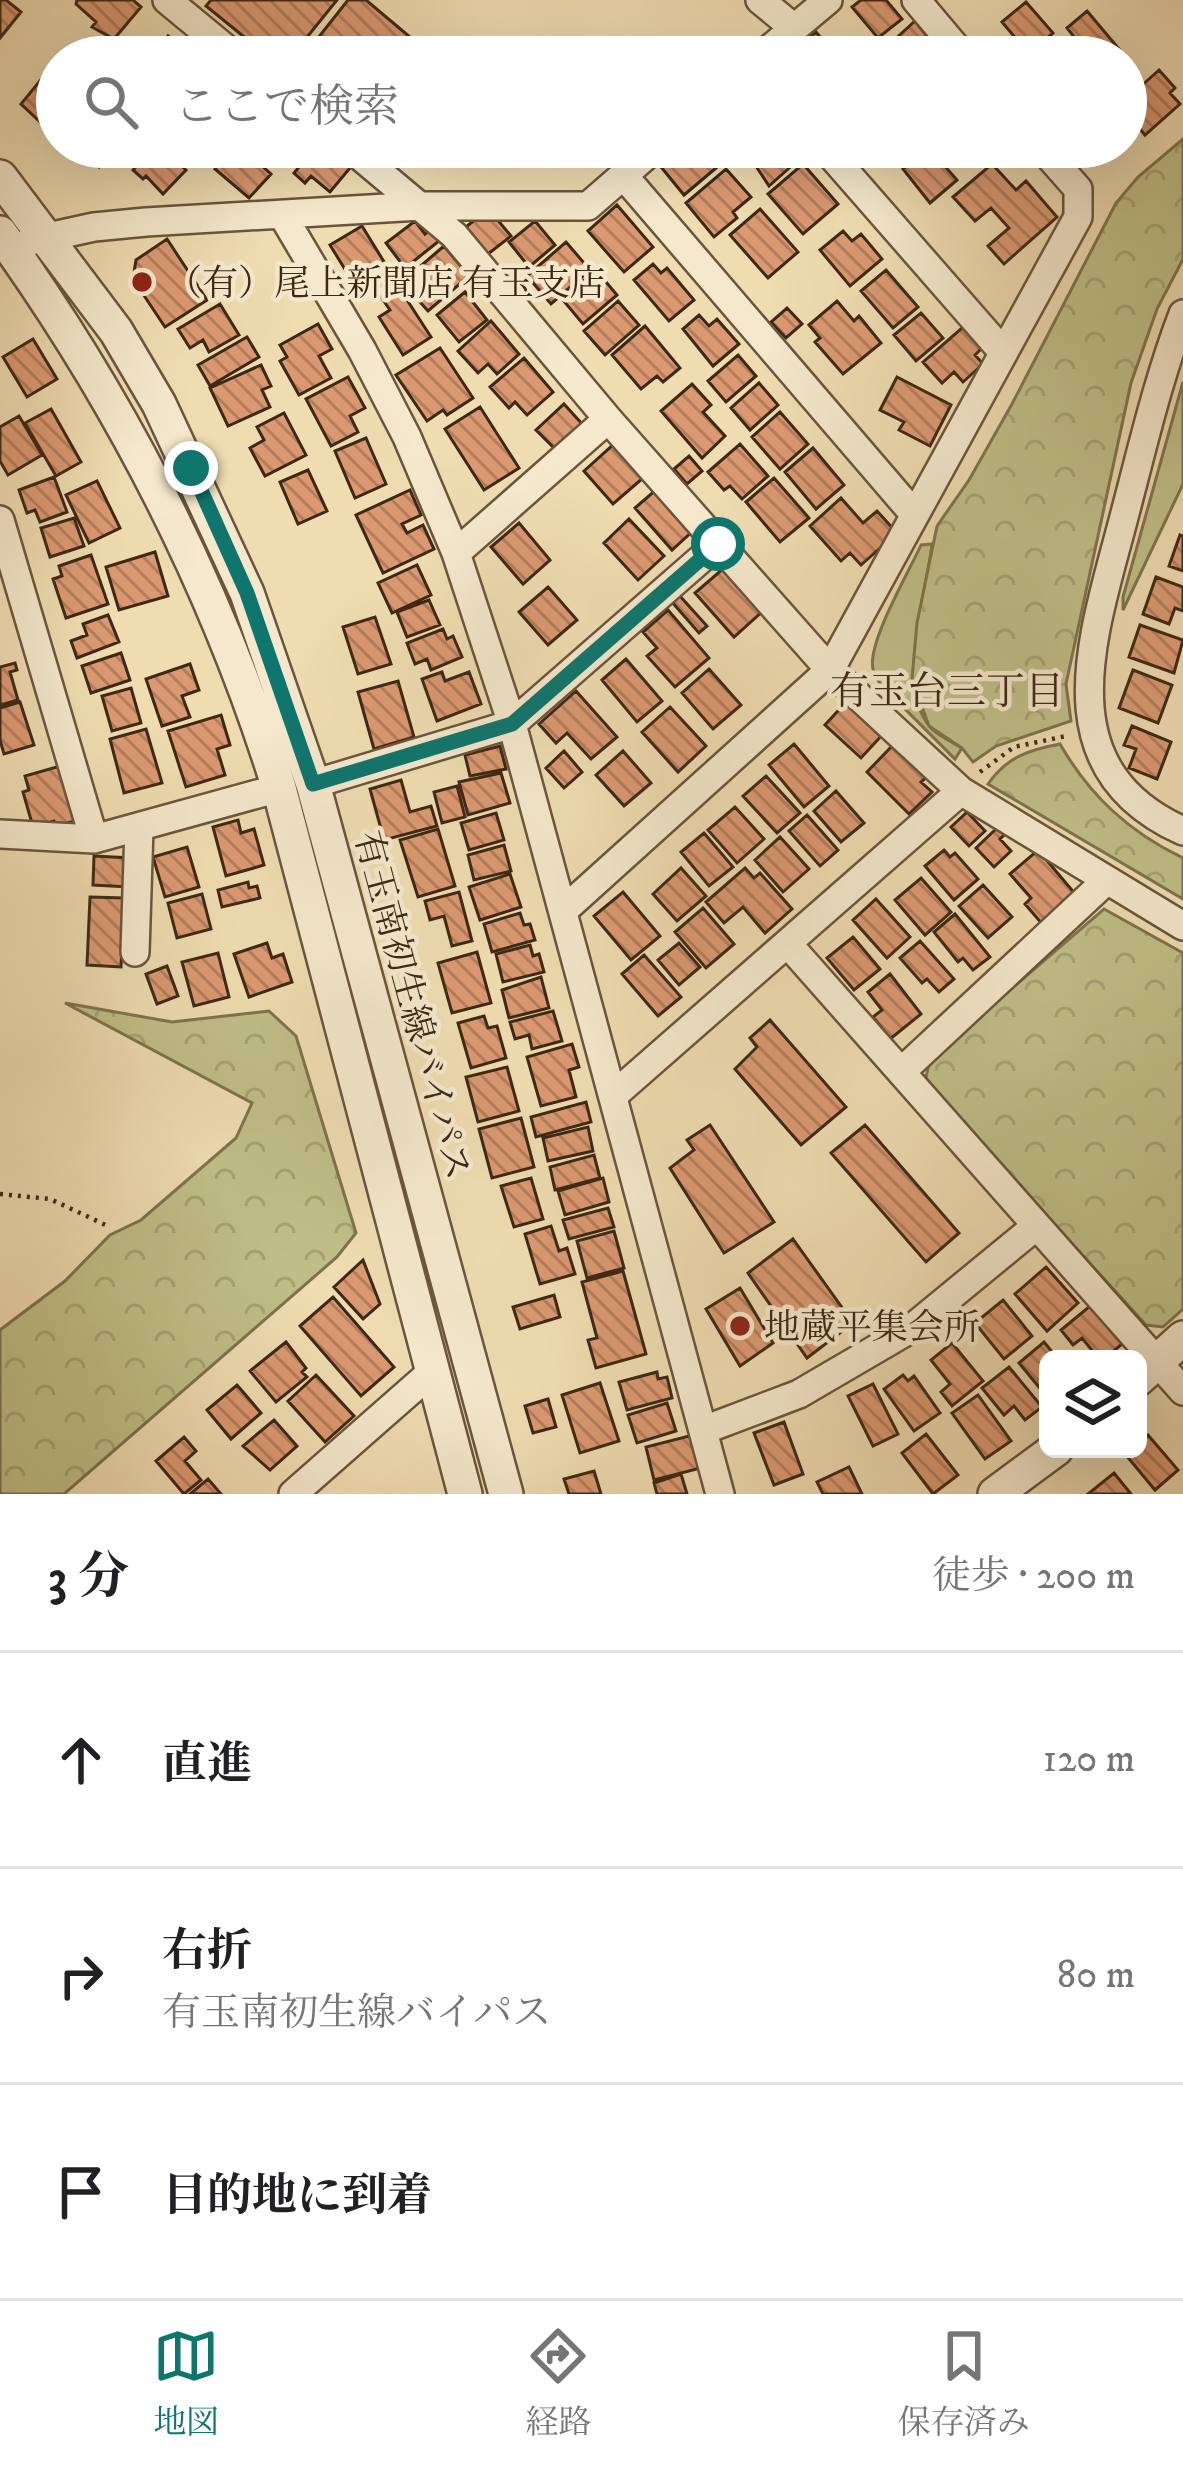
<!DOCTYPE html>
<html lang="ja">
<head>
<meta charset="utf-8">
<style>
	:root { --surface:#fff; --page:#f6f6f6; --text:#202124; --muted:#757577; --line:#e0e0e0; --accent:#0f766e }
	body { margin:0; font-family:"IM FELL DW Pica","Noto Serif JP",serif; background:var(--page); color:var(--text) }
	.controls { position:absolute; right:36px; bottom:36px; display:grid; overflow:hidden; border-radius:18px; box-shadow:0 12px 48px #0002 }
	.controls button { width:108px; height:108px; display:grid; place-items:center; padding:0; border:0; border-bottom:3px solid var(--line); background:var(--surface); color:var(--text); font:60px sans-serif }
	.stop { position:absolute; width:36px; height:36px; margin:-27px; border:9px solid #0f766e; border-radius:50%; background:#fff }
	.stop.end { background:#0f766e; border-color:#fff; box-shadow:0 3px 12px #0008 }
	.list { margin:0; padding:0; list-style:none }
	h2 { display:flex; justify-content:space-between; align-items:center; height:156px; margin:0; padding:0 48px; font-size:51px }
	h2 small { font-size:39px; font-weight:400; color:var(--muted) }
	.list li { display:grid; grid-template-columns:78px 1fr auto; gap:36px; align-items:center; box-sizing:border-box; height:216px; padding:0 48px; border-top:3px solid var(--line) }
	.list b { display:block; font-size:45px; white-space:nowrap }
	.list p { margin:0; font-size:39px; white-space:nowrap; color:var(--muted) }
	.list em { font-size:39px; font-style:normal; color:var(--muted) }
	.icon { flex:none; width:66px; height:66px; fill:none; stroke:currentColor; stroke-width:2; stroke-linecap:round; stroke-linejoin:round }
	.map { position:relative; flex:none; width:1183px; height:1494px; overflow:hidden }
	.search { position:absolute; background:var(--surface); box-shadow:0 12px 48px #0002; left:36px; right:36px; top:36px; height:132px; display:flex; align-items:center; gap:30px; box-sizing:border-box; padding:0 42px; border-radius:66px; color:var(--muted); font-size:45px }
	.sheet { height:804px; background:var(--surface) }
	nav { display:flex; justify-content:space-around; align-items:center; box-sizing:border-box; height:168px; border-top:3px solid var(--line); background:var(--surface); font-size:33px; color:var(--muted) }
	nav a { display:grid; justify-items:center; gap:6px }
	nav .on { color:var(--accent) }
	.map>svg:first-child { display:block }
	.grass { fill:#c0be87; stroke:#7e734e; stroke-width:3 }
	.forest { fill:url(#forest-crowns); stroke:#7e734e; stroke-width:3 }
	.building { fill:url(#building-back-hatch); stroke:#3d2815; stroke-width:3 }
	.lines { fill:none; stroke-linecap:round; stroke-linejoin:round }
	.minor-casing { stroke:#6a553c; stroke-width:32 }
	.tertiary-casing { stroke:#6a553c; stroke-width:38 }
	.path { stroke:#3d2815; stroke-width:4.5; stroke-dasharray:3 6; stroke-linecap:butt }
	.minor { stroke:#f5e8cc; stroke-width:27 }
	.tertiary { stroke:#f5e8cc; stroke-width:33 }
	.route { stroke:#0f766e; stroke-width:15 }
	.poi-dot { fill:#8f2418; stroke:#f5e8cc; stroke-width:4.5 }
	.labels { text-anchor:middle; stroke-width:9; stroke-linejoin:round; paint-order:stroke }
	.poi-label { font-size:36px; fill:#3d2815; stroke:#f5e8cc; text-anchor:start }
	.street-label { font-size:36px; fill:#3d2815; stroke:#f5e8cc }
	.neighbourhood-label { font-size:39px; fill:#3d2815; stroke:#f5e8cc }
</style>
</head>
<body>
<div class="map">
<svg width="1183" height="1494" viewBox="0 0 1183 1494">
	<defs>
		<pattern id="forest-crowns" width="20" height="18" patternUnits="userSpaceOnUse" patternTransform="scale(3)"><rect width="20" height="18" fill="#c0be87"/><path d="M2 6a3 3 0 1 1 6 0M12 15a3 3 0 1 1 6 0" fill="none" stroke="#a6a374"/></pattern>
		<pattern id="building-back-hatch" width="6" height="6" patternUnits="userSpaceOnUse" patternTransform="scale(3)"><rect width="6" height="6" fill="#db9971"/><path d="M-1 5l2 2M0 0l6 6M5-1l2 2" fill="none" stroke="#b37d5c"/></pattern>
	</defs>
	<rect width="100%" height="100%" fill="#efdcb1"/>
	<filter id="stains"><feTurbulence type="fractalNoise" baseFrequency=".00167" numOctaves="4"/><feColorMatrix values="0 0 0 0 .2 0 0 0 0 .09 0 0 0 0 .02 0 0 0 .5 -.17"/></filter>
	<radialGradient id="worn" r=".72"><stop offset=".6" stop-color="#630" stop-opacity="0"/><stop offset="1" stop-color="#630" stop-opacity=".3"/></radialGradient>
	<path class="grass" d="M1183,382V484L1123,610V597Z
		M932,544C927,592 894,687 931,728C938,736 953,742 962,748L955,759L882,686C879,682 874,674 873,669C867,643 909,572 921,545Z"/>
	<path class="forest" d="M1183,139V259L1157,309L1131,383L1066,684L1071,721L996,746L973,762L962,748L929,726L912,679L917,623L937,526L969,480L1012,404L1116,203L1138,177Z
		M1060,744C1090,796 1129,832 1183,858V899L988,784C1007,757 1028,750 1060,744Z
		M1104,909L1183,953V1309L1163,1327L1146,1325L925,1082L930,1059Z
		M65,1003L172,1022L269,1011L296,1036L356,1233L337,1257L64,1494H0V1330L65,1281L110,1235L141,1220L236,1138L252,1103Z"/>
	<path class="building" d="M0,0H6L21,12L0,38Z
		M77,0H133L141,7L114,39L92,27L96,22L76,4Z
		M211,0H337L291,57H269L206,6Z
		M348,0H366L417,43L406,57H303Z
		M861,0H886L902,19L878,38L852,7Z
		M1026,2L1053,33L1029,54L1002,22Z
		M1087,11L1124,55L1122,57H1069L1066,54L1079,43L1067,28Z
		M915,21L938,50L930,57H876Z
		M816,32L837,57H788Z
		M168,36L193,57H151Z
		M1159,70L1175,88L1170,93L1180,104L1145,135L1127,114L1137,105L1129,97Z
		M43,77L54,86L57,82V124L51,132L21,104Z
		M69,147H115L99,167L80,149L75,152Z
		M153,147H161L186,170L163,194L146,176L143,179L133,170Z
		M234,147H241L271,174L249,198L215,169Z
		M259,147H294L281,162Z
		M315,147H326L350,168L330,192L311,176L305,183L294,173Z
		M685,147H698L716,168L684,195L661,167Z
		M756,147H784L797,161L769,186L748,154Z
		M883,147H922L899,166Z
		M928,147L957,180L930,203L903,169Z
		M803,164L838,204L803,234L768,194Z
		M992,164L1016,190L1026,181L1057,217L1004,264L988,246L1009,228L991,208L975,221L953,197Z
		M726,169L751,197L733,212L737,218L714,237L686,203Z
		M617,205L653,247L624,272L588,231Z
		M760,209L798,252L768,278L730,235Z
		M477,218H496L511,236L488,254L466,227Z
		M415,221L425,234L430,230L439,241L405,268L386,243Z
		M535,221L555,245L529,267L509,242Z
		M362,226L394,278L362,297L330,245Z
		M843,231L852,241L861,234L882,259L850,286L820,250Z
		M167,239L207,300L165,327L133,279L136,260Z
		M566,242L590,270L551,304L527,276Z
		M444,246L469,276L428,311L402,282Z
		M653,264L661,273L667,268L694,300L669,321L634,280Z
		M596,270L617,295L583,324L562,299Z
		M886,270L918,307L893,328L861,291Z
		M398,286L431,337L403,355L379,317L390,310L381,297Z
		M465,292L487,320L459,342L437,315Z
		M618,301L639,325L605,355L584,331Z
		M837,301L854,321L859,316L881,343L843,374L815,342L820,338L809,325Z
		M220,304L239,335L209,352L203,340L190,348L178,329Z
		M787,308L802,324L786,338L771,322Z
		M921,313L943,338L916,361L894,335Z
		M699,315L709,326L717,319L739,344L713,366L683,329Z
		M491,321L519,354L497,374L488,364L478,373L458,351Z
		M318,324L332,349L319,356L331,378L299,395L280,361L287,357L280,345Z
		M645,326L680,368L663,382L657,376L641,389L612,355Z
		M963,327L982,348L975,355L983,364L963,382L954,372L942,383L923,362Z
		M247,337L259,357L210,386L198,365Z
		M33,339L57,379L27,397L3,357Z
		M440,348L473,398L447,415L443,410L427,421L396,375Z
		M738,355L756,376L726,402L708,381Z
		M524,358L553,392L527,415L515,402L509,408L490,387Z
		M261,365L271,386L262,390L270,407L228,426L210,388Z
		M348,377L365,408L350,416L358,432L331,446L306,399Z
		M897,377L951,405L930,446L899,430L904,422L880,410Z
		M759,383L778,405L750,430L731,408Z
		M692,384L711,405L703,412L725,436L702,458L661,411Z
		M564,404L583,425L556,450L536,430Z
		M480,407L519,468L484,490L445,429Z
		M51,409L81,462L56,476L25,423Z
		M780,412L808,444L780,469L752,437Z
		M284,413L306,455L265,476L250,448L264,440L257,427Z
		M19,416L42,455L8,475L0,461V427Z
		M366,438L386,484L355,498L335,451Z
		M614,444L643,478L613,504L584,471Z
		M740,444L768,476L742,499L730,486L724,490L708,472Z
		M813,448L844,485L816,509L785,472Z
		M689,456L702,471L687,484L674,469Z
		M308,470L327,511L298,524L280,482Z
		M54,477L67,512L40,522L35,510L27,513L19,490Z
		M774,478L809,518L780,542L746,502Z
		M97,481L120,528L89,543L66,495Z
		M658,488L695,529L672,550L635,508Z
		M410,490L421,515L402,524L407,533L423,525L434,549L383,573L356,515Z
		M841,498L863,523L877,511L897,533L861,565L850,553L841,561L810,526Z
		M74,518L84,546L50,557L41,528Z
		M629,519L664,556L638,580L604,543Z
		M519,523L550,560L523,584L491,547Z
		M1180,535L1183,536V571L1169,566Z
		M155,552L168,596L119,610L106,567Z
		M91,555L108,604L66,618L53,579L62,576L59,566Z
		M417,565L431,595L392,613L378,583Z
		M725,567L764,610L734,637L695,593Z
		M1156,577L1183,587V611L1175,608L1169,624L1143,614Z
		M548,587L577,620L548,645L519,612Z
		M679,595L707,626L699,633L671,601Z
		M429,600L440,625L407,637L397,612Z
		M668,610L709,658L675,687L647,656L657,648L643,632Z
		M108,615L119,642L77,658L71,641L87,635L83,624Z
		M375,617L391,664L358,674L343,627Z
		M1140,625L1183,640L1174,673L1129,657Z
		M443,629L447,639L453,636L462,657L431,670L427,659L415,664L407,643Z
		M121,653L130,680L91,693L82,666Z
		M626,659L662,701L637,722L602,680Z
		M15,663L17,670L10,672L18,700L0,705V667Z
		M190,664L199,690L182,696L190,717L162,726L146,679Z
		M709,669L741,705L713,729L682,693Z
		M1133,670L1172,685L1158,723L1119,708Z
		M442,672L445,681L469,672L481,704L437,721L422,679Z
		M398,681L414,737L374,749L358,692Z
		M131,688L141,723L112,731L102,696Z
		M576,691L617,737L591,759L567,733L556,743L539,724Z
		M848,700L883,734L861,758L825,725Z
		M20,702L34,745L4,754L0,740V708Z
		M670,707L706,746L678,772L642,732Z
		M221,715L230,745L217,749L225,775L186,787L168,731Z
		M1132,726L1171,742L1157,779L1129,768L1136,749L1124,745Z
		M146,729L162,783L124,793L110,739Z
		M895,743L928,776L921,782L932,792L909,814L867,772Z
		M794,744L829,786L804,807L769,765Z
		M500,746L506,769L470,776L465,755Z
		M564,751L582,772L564,788L546,768Z
		M623,751L651,783L624,806L596,775Z
		M60,766L75,821L56,826L54,821L33,827L23,792L29,790L25,776Z
		M501,773L510,803L468,815L459,782Z
		M766,776L800,813L777,833L743,796Z
		M401,780L410,812L431,806L437,826L384,840L370,789Z
		M457,786L465,817L442,823L434,792Z
		M836,791L864,823L841,842L814,811Z
		M735,807L764,839L737,863L708,830Z
		M967,812L985,831L969,846L951,827Z
		M496,813L504,840L469,850L461,823Z
		M807,815L838,850L820,866L789,831Z
		M238,820L241,833L254,829L264,865L226,876L213,827Z
		M998,827L1005,834L1000,839L1011,851L994,867L976,848Z
		M438,829L455,886L418,897L400,840Z
		M704,833L733,867L709,886L681,852Z
		M780,837L809,869L783,892L755,860Z
		M504,845L511,871L474,880L468,855Z
		M187,847L199,887L165,897L153,857Z
		M944,850L950,857L955,853L978,879L954,900L925,866Z
		M1038,850L1077,896L1043,925L1025,904L1031,898L1010,874Z
		M94,856L131,858L129,887L93,885Z
		M681,868L706,896L677,921L653,894Z
		M745,868L754,878L760,873L792,909L765,933L743,907L724,923L706,902Z
		M510,874L521,907L480,920L469,887Z
		M921,878L951,912L925,935L895,900Z
		M248,882L249,888L257,886L260,898L222,907L218,890Z
		M983,885L1012,917L988,938L959,906Z
		M459,892L472,941L452,946L444,916L430,920L425,901Z
		M623,892L660,936L631,960L594,916Z
		M202,894L211,929L177,938L168,903Z
		M90,897L124,898L121,967L87,965Z
		M876,899L910,937L887,958L853,920Z
		M703,908L734,944L706,968L675,932Z
		M520,913L524,925L530,924L535,940L492,952L484,924Z
		M955,914L990,957L973,970L963,958L958,962L934,932Z
		M853,937L880,969L854,990L827,958Z
		M920,941L954,979L939,992L927,979L922,983L900,958Z
		M267,943L272,958L283,954L292,982L249,997L234,954Z
		M679,943L700,967L679,985L658,960Z
		M530,945L533,956L539,954L544,972L503,982L496,954Z
		M477,952L491,1003L452,1013L438,963Z
		M218,953L229,997L194,1006L182,962Z
		M644,955L681,997L658,1016L622,974Z
		M167,966L178,996L157,1004L146,974Z
		M890,974L921,1014L890,1039L873,1017L882,1010L868,992Z
		M541,977L549,1008L509,1018L502,990Z
		M553,1011L562,1041L532,1049L529,1035L515,1039L510,1022Z
		M484,1016L488,1028L497,1026L506,1058L471,1068L458,1023Z
		M770,1020L846,1107L801,1145L735,1069L757,1047L750,1038Z
		M572,1044L579,1067L569,1070L576,1097L541,1106L527,1057Z
		M507,1067L519,1111L478,1122L466,1077Z
		M586,1102L591,1122L536,1137L531,1117Z
		M521,1118L534,1167L492,1178L479,1129Z
		M710,1125L774,1222L724,1253L670,1168L694,1150L687,1140Z
		M865,1125L959,1233L926,1262L831,1153Z
		M588,1127L593,1151L548,1161L543,1138Z
		M594,1155L600,1178L555,1190L550,1167Z
		M531,1178L543,1219L514,1227L501,1186Z
		M603,1178L609,1202L565,1215L558,1191Z
		M608,1208L614,1227L569,1239L563,1220Z
		M551,1226L559,1251L567,1248L575,1274L540,1284L525,1234Z
		M614,1231L624,1268L587,1278L577,1241Z
		M793,1239L853,1323L807,1358L748,1273Z
		M363,1260L380,1304L363,1319L334,1287Z
		M1046,1267L1078,1303L1047,1331L1015,1294Z
		M623,1271L646,1354L596,1368L588,1340L597,1338L582,1282Z
		M740,1288L773,1343L740,1366L706,1309Z
		M554,1295L560,1317L520,1329L513,1307Z
		M333,1297L394,1367L361,1396L300,1326Z
		M1003,1300L1032,1336L1004,1359L975,1323Z
		M1090,1306L1122,1344L1104,1359H1099L1082,1338L1073,1345L1061,1330Z
		M286,1342L306,1368L302,1372L307,1377L276,1402L250,1371Z
		M1044,1342L1058,1359H1048V1398L1019,1363Z
		M952,1343L983,1381L952,1406L941,1392L950,1384L931,1360Z
		M1009,1367L1042,1407L1025,1420L1014,1406L1004,1415L982,1388Z
		M657,1372L658,1379L667,1377L672,1398L627,1410L619,1382Z
		M316,1375L354,1416L325,1442L288,1401Z
		M903,1375L908,1381L914,1376L940,1413L914,1431L884,1389Z
		M600,1383L619,1441L580,1453L562,1395Z
		M873,1384L898,1434L873,1446L848,1396Z
		M237,1385L261,1413L231,1439L207,1410Z
		M978,1395L1011,1441L985,1459L952,1413Z
		M548,1399L556,1427L533,1433L525,1406Z
		M667,1403L676,1431L637,1443L628,1415Z
		M274,1420L297,1446L270,1470L243,1446Z
		M784,1422L803,1474L774,1485L754,1433Z
		M926,1434L958,1475L933,1494L902,1453Z
		M693,1435L701,1468L654,1480L646,1447Z
		M1148,1435L1178,1470L1155,1490L1125,1454L1138,1449V1443Z
		M184,1437L196,1451L185,1461L201,1480L184,1494L156,1461Z
		M849,1467L862,1494H823L817,1482Z
		M594,1471L601,1494H569L564,1479Z
		M1114,1473L1131,1494H1088Z
		M681,1474L687,1494H657L654,1483Z
		M208,1479L221,1494H190Z"/>
	<g class="lines">
		<defs>
			<path id="minor" d="M167,0L236,57
				M760,0L794,28
				M916,0L964,57
				M760,57L828,0
				M349,147L454,235L608,419L830,670L961,791L1183,926
				M824,147L1003,352
				M623,175L914,514
				M283,216L362,350L407,437L456,553L512,724L720,1494
				M30,241L94,227L146,222L420,206H588L656,147
				M1183,314C1158,379 1142,449 1124,517C1094,633 1042,768 1183,831
				M0,520L94,839
				M456,553L608,419
				M313,784L512,724L718,544
				M0,834L94,839L279,788
				M563,911L830,670L1078,217V189L1041,147
				M788,944L1183,1391
				M135,952L139,828
				M901,1072L1107,880
				M614,1095L961,791
				M704,1430L799,1394L912,1328L1035,1227
				M293,1494L434,1370"/>
			<path id="tertiary" d="M0,177L116,331L159,404L247,593L313,784L506,1494
				M0,233C122,403 217,588 279,788L465,1494
				M1138,1379L1183,1338
				M995,1494L1056,1449"/>
		</defs>
		<use href="#minor" class="minor-casing"/>
		<use href="#tertiary" class="tertiary-casing"/>
		<path class="path" d="M980,772L1014,747L1066,736
			M0,1194L50,1199L110,1227"/>
		<use href="#minor" class="minor"/>
		<use href="#tertiary" class="tertiary"/>
	</g>
	<g class="lines">
		<path class="route" d="M191,468L247,593L313,784L512,724L718,544"/>
	</g>
	<g class="poi-dot">
		<circle cx="142" cy="282" r="12"/>
		<circle cx="740" cy="1326" r="12"/>
	</g>
	<g class="labels">
		<g class="poi-label">
			<text x="166" y="295">（有）尾上新聞店 有玉支店</text>
			<text x="764" y="1339">地蔵平集会所</text>
		</g>
		<g class="street-label">
			<text transform="translate(414 1005) rotate(75)" y="13">有玉南初生線バイパス</text>
		</g>
		<g class="neighbourhood-label">
			<text x="947" y="704">有玉台三丁目</text>
		</g>
	</g>
	<rect width="100%" height="100%" filter="url(#stains)"/>
	<rect width="100%" height="100%" fill="url(#worn)"/>
</svg>
<div class="controls">
<button><svg class="icon" aria-label="layers" viewBox="0 0 24 24"><path d="M12 4l9 5-9 5-9-5zM3 14l9 5 9-5"/></svg></button>
</div>
<div class="stop" style="left:718px;top:544px"></div>
<div class="stop end" style="left:191px;top:468px"></div>
<div class="search"><svg class="icon" aria-label="search" viewBox="0 0 24 24"><circle cx="10" cy="10" r="6"/><path d="M15 15l6 6"/></svg>ここで検索</div>
</div>
<section class="sheet">
<h2>3 分<small>徒歩 · 200 m</small></h2>
<ul class="list">
<li><svg class="icon" aria-label="ahead" viewBox="0 0 24 24"><path d="M12 20V5M6 11l6-6 6 6"/></svg><div><b>直進</b></div><em>120 m</em></li>
<li><svg class="icon" aria-label="right" viewBox="0 0 24 24"><path d="M7 20v-9h11M14 6l5 5-5 5"/></svg><div><b>右折</b><p>有玉南初生線バイパス</p></div><em>80 m</em></li>
<li><svg class="icon" aria-label="arrive" viewBox="0 0 24 24"><path d="M6 21V4h12l-3 4 3 4H6"/></svg><div><b>目的地に到着</b></div></li>
</ul>
</section>
<nav>
<a class="on"><svg class="icon" aria-label="map" viewBox="0 0 24 24"><path d="M3 6l6-2 6 2 6-2v14l-6 2-6-2-6 2zM9 4v14M15 6v14"/></svg>地図</a>
<a><svg class="icon" aria-label="directions" viewBox="0 0 24 24"><path d="M12 3l9 9-9 9-9-9zM9 14v-3h6M13 9l2 2-2 2"/></svg>経路</a>
<a><svg class="icon" aria-label="saved" viewBox="0 0 24 24"><path d="M7 4h10v16l-5-4-5 4z"/></svg>保存済み</a>
</nav>
</body>
</html>
